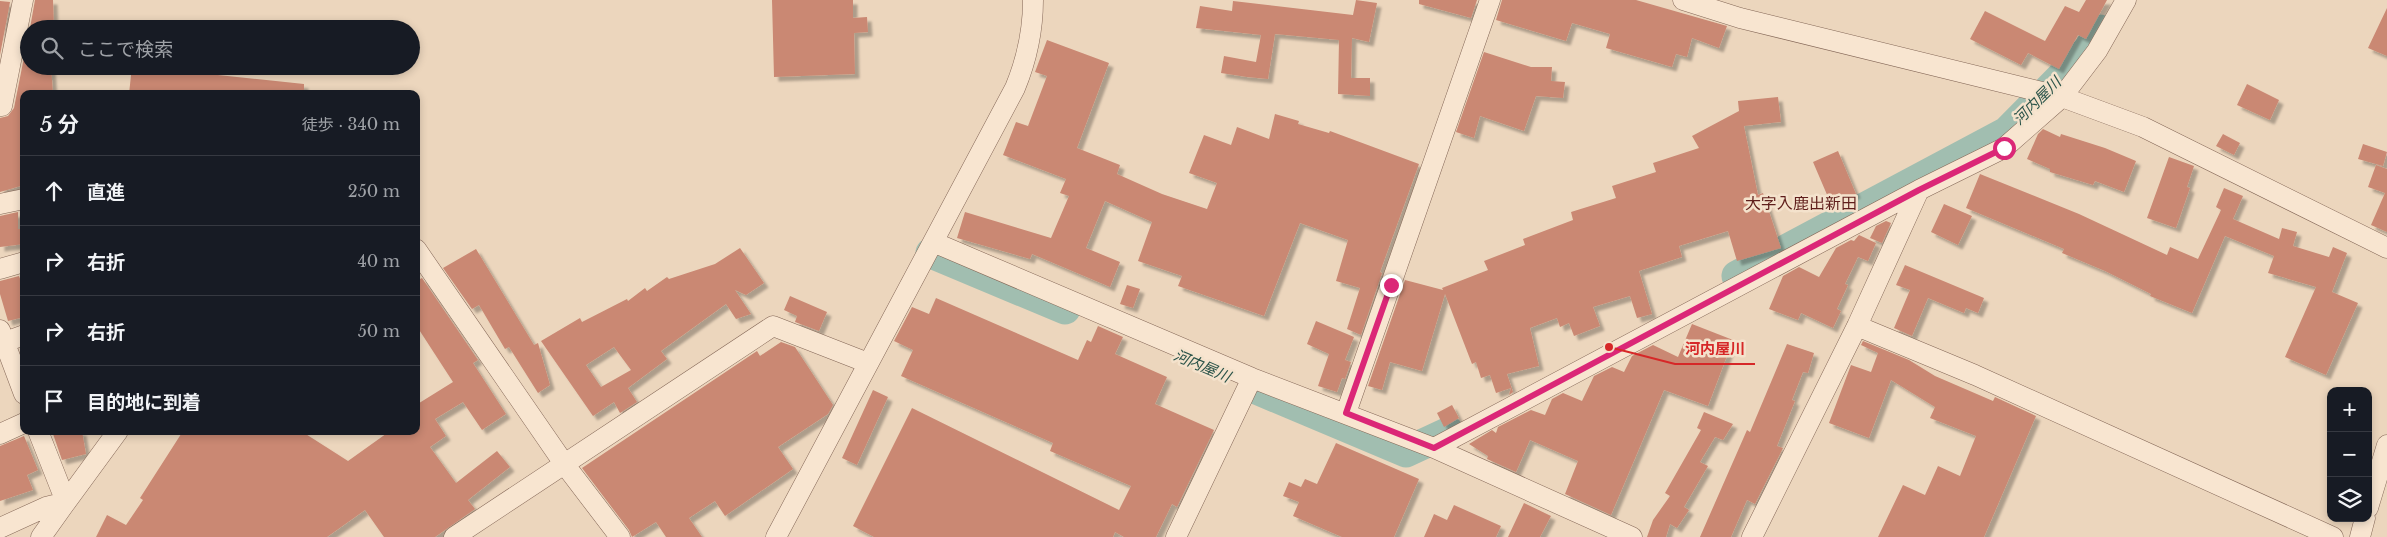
<!DOCTYPE html>
<html lang="ja">
<head>
<meta charset="utf-8">
<style>
	:root { --surface:#171b24; --page:#242831; --text:#f1f3f6; --muted:#9ea1a6; --line:#363941 }
	body { margin:0; font-family:"Libre Baskerville","Noto Sans JP",serif; background:var(--page); color:var(--text) }
	.controls { position:absolute; right:15px; bottom:15px; display:grid; overflow:hidden; border-radius:10px; box-shadow:0 2px 8px #0003 }
	.controls button { width:45px; height:45px; display:grid; place-items:center; padding:0; border:0; border-bottom:1px solid var(--line); background:var(--surface); color:var(--text); font:25px sans-serif }
	.stop { position:absolute; width:15px; height:15px; margin:-11px; border:4px solid #db2777; border-radius:50%; background:#fff }
	.stop.end { background:#db2777; border-color:#fff; box-shadow:0 1px 5px #0008 }
	.list { margin:0; padding:0; list-style:none }
	h2 { display:flex; justify-content:space-between; align-items:center; height:65px; margin:0; padding:0 20px; font-size:21px }
	h2 small { font-size:16px; font-weight:400; color:var(--muted) }
	.list li { display:grid; grid-template-columns:32px 1fr auto; gap:15px; align-items:center; box-sizing:border-box; height:70px; padding:0 20px; border-top:1px solid var(--line) }
	.list b { display:block; font-size:19px; white-space:nowrap }
	.list em { font-size:16px; font-style:normal; color:var(--muted) }
	.icon { flex:none; width:28px; height:28px; fill:none; stroke:currentColor; stroke-width:2; stroke-linecap:round; stroke-linejoin:round }
	.map { position:relative; flex:none; width:2387px; height:537px; overflow:hidden }
	.search { position:absolute; background:var(--surface); box-shadow:0 2px 8px #0003; left:20px; top:20px; width:400px; height:55px; display:flex; align-items:center; gap:12px; box-sizing:border-box; padding:0 18px; border-radius:28px; color:var(--muted); font-size:19px }
	.panel { position:absolute; background:var(--surface); box-shadow:0 2px 8px #0003; left:20px; top:90px; width:400px; height:345px; border-radius:10px }
	.map>svg:first-child { display:block }
	.lines { fill:none; stroke-linecap:round; stroke-linejoin:round }
	.river { stroke:#a1beb0; stroke-width:31 }
	.building { fill:#ca8873; fill-rule:evenodd; filter:url(#shadow) }
	.minor-casing { stroke:#846757; stroke-width:21 }
	.minor { stroke:#f8e5d0; stroke-width:20 }
	.route { stroke:#db2777; stroke-width:6 }
	.labels { text-anchor:middle; stroke-width:5; stroke-linejoin:round; paint-order:stroke }
	.water-label { font-size:15px; font-style:italic; fill:#2a5349; stroke:#f4e2cc }
	.quarter-label { font-size:16px; fill:#5f1e1b; stroke:#f4e2cc }
	.leader { fill:none; stroke:#d62828; stroke-width:2 }
	.callout-dot { fill:#d62828; stroke:#f4e2cc; stroke-width:2 }
	.callout-label { font-size:15px; text-anchor:middle; font-weight:bold; fill:#d62828; stroke:#f4e2cc; stroke-width:5; stroke-linejoin:round; paint-order:stroke }
</style>
</head>
<body>
<div class="map">
<svg width="2387" height="537" viewBox="0 0 2387 537">
	<defs>
		<filter id="shadow"><feDropShadow dx="4.5" dy="4.5" stdDeviation="1" flood-color="#0004"/></filter>
	</defs>
	<rect width="100%" height="100%" fill="#ecd6bd"/>
	<g class="lines">
		<path class="river" d="M931,253L1065,309
			M1737,276L2007,132L2089,49L2100,30
			M1254,388L1406,452L1449,432"/>
	</g>
	<path class="building" d="M35,0H53L54,27L30,28Z
		M772,0H853V18L867,17L868,32L854,33L855,74L774,77Z
		M1356,0L1377,3L1369,42L1352,38L1351,78H1370V96L1338,94L1339,40L1275,34L1268,79L1247,77L1221,73L1224,56L1256,62L1261,35L1196,28L1200,6L1232,11L1233,1L1353,15Z
		M1419,0H1477L1471,18L1419,4Z
		M1502,0H1636L1727,26L1719,48L1692,38L1687,57L1676,54L1672,67L1606,48L1610,34L1572,23L1566,41L1496,20Z
		M2086,0H2107L2086,39L2078,35L2059,69L2028,53L2021,65L1970,39L1985,11L2045,41L2065,6L2079,12Z
		M0,1L10,2L0,55Z
		M2387,8V56L2368,48Z
		M29,32V66H51L53,94H24V185L0,192V118L8,116L14,108Z
		M1047,40L1109,63L1077,148L1120,165L1117,174L1162,194L1207,209L1217,183L1189,173L1204,135L1231,145L1237,127L1269,139L1275,114L1299,121L1298,124L1329,133L1330,131L1419,164L1380,272L1382,273L1361,335L1347,329L1360,288L1336,281L1348,240L1300,223L1264,316L1178,286L1182,276L1138,261L1152,222L1105,201L1086,248L1120,262L1110,287L1032,254L1030,259L957,238L965,212L1051,238L1069,196L1060,193L1066,179L1003,155L1016,122L1028,126L1047,76L1035,72Z
		M1484,52L1531,67H1552L1551,81L1565,82L1563,98L1536,96L1524,131L1480,116L1474,138L1456,132Z
		M132,66L304,84V94H129Z
		M2247,84L2279,100L2270,120L2237,105Z
		M1778,97L1781,122L1744,126L1758,195L1763,193L1781,248L1737,261L1728,231L1679,246L1682,257L1639,271L1652,314L1637,318L1630,296L1593,307L1600,326L1574,336L1569,323L1560,327L1557,318L1530,328L1539,366L1507,374L1513,392L1509,395L1511,388L1496,393L1490,375L1481,378L1476,362L1472,364L1445,294L1422,371L1390,362L1382,390L1368,386L1405,280L1443,290L1442,288L1488,270L1484,261L1525,245L1523,239L1573,220L1571,212L1616,198L1612,186L1656,172L1653,163L1699,148L1692,136L1739,111L1738,101Z
		M2043,129L2060,137L2061,134L2105,148L2136,161L2124,192L2095,181L2093,185L2050,172V169L2027,159L2038,134Z
		M2223,134L2240,143L2234,155L2216,146Z
		M2363,144L2387,152L2383,166L2358,159Z
		M1838,151L1856,194L1831,204L1813,162Z
		M2169,157L2194,166L2187,187L2190,188L2176,228L2147,218Z
		M2376,165L2387,169V232L2371,225L2385,193L2368,187Z
		M1980,174L2079,214L2167,255L2170,247L2198,259L2221,210L2216,207L2224,188L2243,196L2233,219L2279,239L2282,228L2297,232L2293,246L2329,257L2333,247L2347,253L2332,292L2358,303L2326,375L2285,357L2316,287L2268,273L2274,256L2225,236L2192,313L2150,296L2151,294L2105,271L2062,253L2064,249L1966,208Z
		M1944,204L1972,216L1958,245L1931,232Z
		M18,212V229H24V244L0,247V216Z
		M1886,221L1891,223L1882,243L1870,238L1876,226Z
		M1859,235L1876,243L1868,261L1858,257L1845,284L1848,285L1837,309L1841,311L1833,328L1801,313L1798,320L1769,309L1783,276L1799,267L1819,277L1836,248L1851,240L1854,241Z
		M740,248L764,283L746,295L735,290L751,314L736,319L726,304L661,351L667,359L628,388L637,402L620,413L614,402L593,416L541,341L580,318L582,322L627,299L628,301L645,288L647,291L667,277L669,279L715,264ZM614,347L631,370L601,387L586,365Z
		M476,249L534,345L538,343L550,385L538,393L509,347L505,349L479,305L472,309L443,268Z
		M1905,265L1984,298L1978,313L1966,308L1964,313L1928,298L1912,336L1894,328L1910,290L1896,285Z
		M19,276L24,289V317L8,321L0,294V281Z
		M422,278L478,360L473,363L506,414L482,430L463,402L435,419L446,436L430,447L456,483L497,451L510,467L468,500L475,509L435,537H384L365,510L327,537H96L107,515L126,525L143,500L140,498L183,431H301L348,461L390,431H416V405L453,382L416,325V281Z
		M1127,285L1140,289L1133,308L1120,304Z
		M790,296L827,312L819,331L795,322L797,316L784,310Z
		M936,298L1078,360L1087,340L1091,342L1098,326L1123,337L1115,354L1167,377L1155,404L1214,430L1177,507L1172,504L1156,537H1124L1115,532L1113,537H874L853,526L912,408L1119,510L1131,486L1050,451L1053,443L901,376L913,350L894,341L912,307L929,314Z
		M1316,321L1354,337L1345,360L1351,362L1345,379L1342,378L1337,392L1318,386L1329,354L1307,344Z
		M1692,324L1733,340L1708,406L1664,390L1611,515L1565,494L1578,461L1530,440L1516,472L1487,459L1488,456L1469,444L1492,430L1496,433L1498,427L1531,410L1545,415L1552,399L1563,393L1582,401L1594,376L1612,367L1624,372L1632,356L1653,345L1678,357Z
		M1863,341L1909,360L1935,376L1993,401L1995,397L2036,416L1984,537H1878L1903,485L1925,495L1938,466L1960,476L1976,436L1930,418L1935,407L1891,380L1869,438L1829,423L1851,365L1871,372L1878,353L1861,345Z
		M781,342L795,347L833,405L828,414L778,447L793,469L725,516L715,501L689,518L702,537H666L656,522L632,537L629,530L582,468L757,351L760,356Z
		M1787,344L1814,353L1808,373L1803,372L1792,400L1795,401L1777,446L1783,448L1755,504L1747,500L1731,537H1700L1747,430L1750,432Z
		M873,390L888,397L857,465L842,458Z
		M1452,405L1459,418L1444,427L1437,413Z
		M1704,412L1733,424L1723,440L1715,437L1700,462L1708,466L1684,507L1689,510L1677,528L1670,524L1666,537H1647L1653,520L1670,496L1665,493L1701,430L1697,428Z
		M52,431H82L86,454L62,460Z
		M24,436L38,470L27,475L33,490L0,501V446Z
		M1336,443L1419,479L1394,537H1342L1293,516L1299,502L1283,496L1289,482L1301,487L1305,479L1317,484Z
		M1524,503L1551,516L1540,537H1508Z
		M1454,505L1501,526L1496,537H1424L1434,514L1447,520Z"/>
	<g class="lines">
		<defs>
			<path id="minor" d="M1683,0L1740,18L2062,97L2143,127L2387,248
				M0,106H2L23,0
				M0,204L24,199
				M933,242L1252,378L1434,448L1632,537
				M416,249L565,465L620,537
				M0,269L24,262
				M1857,326L1975,375L2333,537
				M0,330L24,394
				M0,344L24,335
				M1346,413L1490,0
				M38,431L66,502L41,537
				M0,434L24,423
				M1434,448L1919,190
				M2368,508L2387,445
				M0,528L46,507L66,502L118,431
				M454,537L773,326L868,363
				M776,537L1015,88C1027,59 1033,31 1033,0
				M1176,537L1252,378
				M1752,537L1857,326L1919,190L2004,148L2062,97L2097,51L2126,0
				M2360,537L2365,518"/>
		</defs>
		<use href="#minor" class="minor-casing"/>
		<use href="#minor" class="minor"/>
	</g>
	<g class="lines">
		<path class="route" d="M1391,285L1346,413L1434,448L1919,190L2004,148"/>
	</g>
	<g class="labels">
		<g class="water-label">
			<text transform="translate(2037 101) rotate(-45)" y="5">河内屋川</text>
			<text transform="translate(1202 366) rotate(23)" y="5">河内屋川</text>
		</g>
		<g class="quarter-label">
			<text x="1801" y="209">大字入鹿出新田</text>
		</g>
	</g>
	<path class="leader" d="M1609 347L1675 364H1755"/>
	<circle class="callout-dot" cx="1609" cy="347" r="5"/>
	<g class="callout-label">
		<text x="1715" y="354">河内屋川</text>
	</g>
</svg>
<div class="controls">
<button>+</button>
<button>−</button>
<button><svg class="icon" aria-label="layers" viewBox="0 0 24 24"><path d="M12 4l9 5-9 5-9-5zM3 14l9 5 9-5"/></svg></button>
</div>
<div class="stop" style="left:2004px;top:148px"></div>
<div class="stop end" style="left:1391px;top:285px"></div>
<div class="search"><svg class="icon" aria-label="search" viewBox="0 0 24 24"><circle cx="10" cy="10" r="6"/><path d="M15 15l6 6"/></svg>ここで検索</div>
<section class="panel">
<h2>5 分<small>徒歩 · 340 m</small></h2>
<ul class="list">
<li><svg class="icon" aria-label="ahead" viewBox="0 0 24 24"><path d="M12 20V5M6 11l6-6 6 6"/></svg><div><b>直進</b></div><em>250 m</em></li>
<li><svg class="icon" aria-label="right" viewBox="0 0 24 24"><path d="M7 20v-9h11M14 6l5 5-5 5"/></svg><div><b>右折</b></div><em>40 m</em></li>
<li><svg class="icon" aria-label="right" viewBox="0 0 24 24"><path d="M7 20v-9h11M14 6l5 5-5 5"/></svg><div><b>右折</b></div><em>50 m</em></li>
<li><svg class="icon" aria-label="arrive" viewBox="0 0 24 24"><path d="M6 21V4h12l-3 4 3 4H6"/></svg><div><b>目的地に到着</b></div></li>
</ul>
</section>
</div>
</body>
</html>
